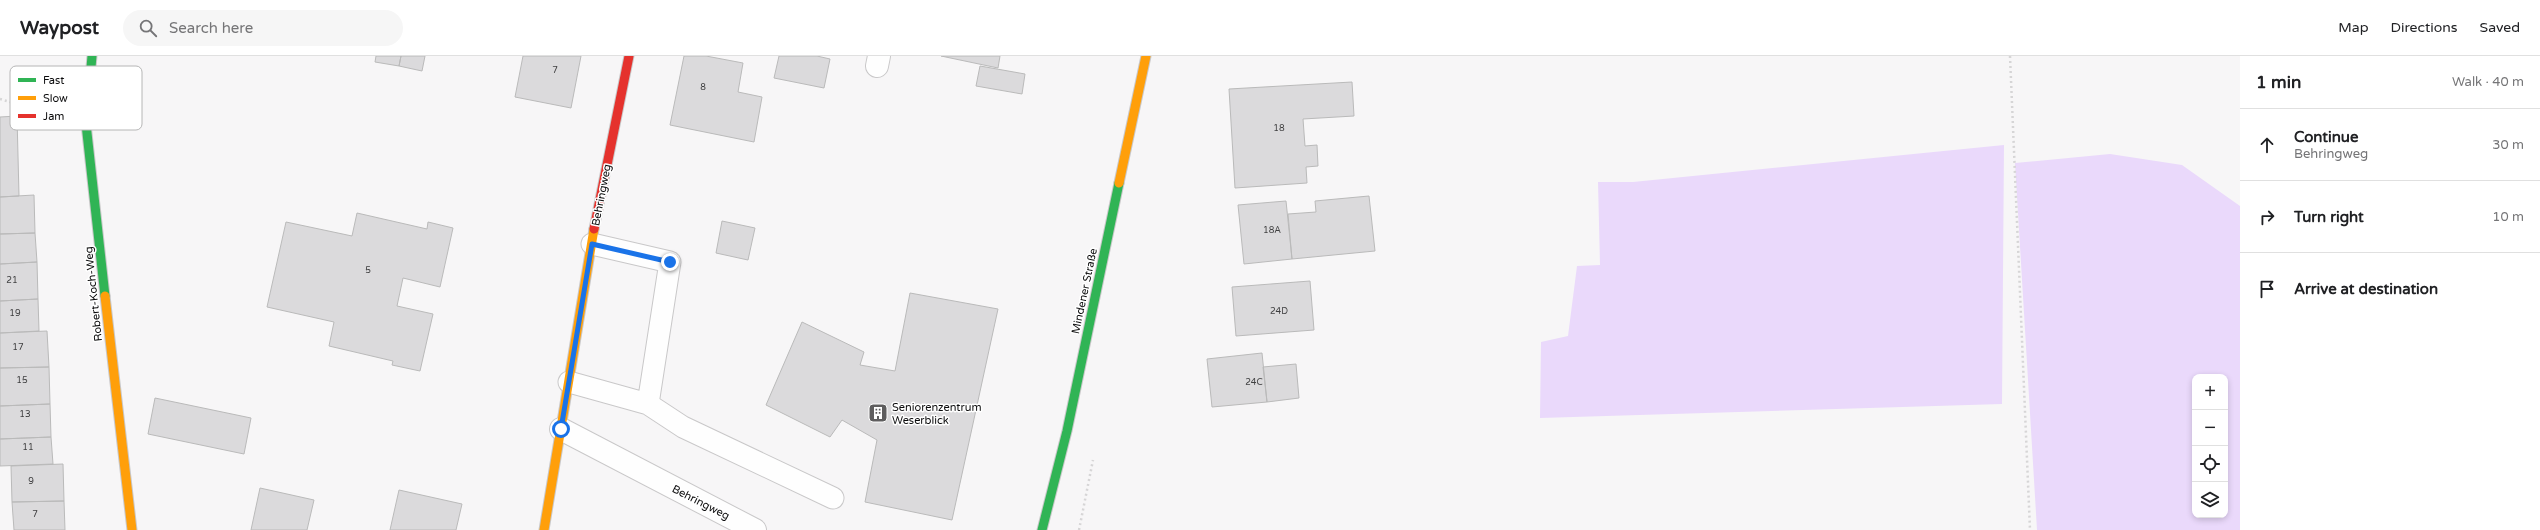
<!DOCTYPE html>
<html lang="en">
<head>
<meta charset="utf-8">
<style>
	:root { --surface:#fff; --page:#f6f6f6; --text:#202124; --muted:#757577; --line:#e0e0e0 }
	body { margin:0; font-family:"Varela Round",sans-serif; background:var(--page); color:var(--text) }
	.controls { position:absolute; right:12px; bottom:12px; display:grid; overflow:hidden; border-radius:8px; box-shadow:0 2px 6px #0003 }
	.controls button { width:36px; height:36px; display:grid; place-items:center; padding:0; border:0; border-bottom:1px solid var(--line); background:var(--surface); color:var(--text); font:20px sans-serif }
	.stop { position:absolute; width:12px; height:12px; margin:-9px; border:3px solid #1a73e8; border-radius:50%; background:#fff }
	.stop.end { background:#1a73e8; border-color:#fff; box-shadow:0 1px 4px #0008 }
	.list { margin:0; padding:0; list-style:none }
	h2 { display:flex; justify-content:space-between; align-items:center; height:52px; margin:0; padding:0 16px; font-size:17px }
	h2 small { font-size:13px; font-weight:400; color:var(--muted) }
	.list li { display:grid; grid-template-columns:26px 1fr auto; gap:12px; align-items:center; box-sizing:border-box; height:72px; padding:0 16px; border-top:1px solid var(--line) }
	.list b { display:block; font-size:15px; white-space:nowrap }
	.list p { margin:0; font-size:13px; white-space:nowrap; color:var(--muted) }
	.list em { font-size:13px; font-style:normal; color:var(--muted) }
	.icon { flex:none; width:22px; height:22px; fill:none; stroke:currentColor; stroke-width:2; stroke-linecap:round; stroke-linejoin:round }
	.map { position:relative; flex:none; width:2240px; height:474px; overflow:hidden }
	header { display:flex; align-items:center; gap:24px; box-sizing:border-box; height:56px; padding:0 20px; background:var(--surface); border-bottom:1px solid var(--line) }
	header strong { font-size:19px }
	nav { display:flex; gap:22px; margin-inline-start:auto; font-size:14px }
	.search { width:280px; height:36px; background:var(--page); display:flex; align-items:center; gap:10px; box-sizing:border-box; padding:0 14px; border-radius:22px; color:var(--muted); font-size:15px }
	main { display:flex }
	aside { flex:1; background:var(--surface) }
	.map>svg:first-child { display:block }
	.green { fill:#ead9fb; fill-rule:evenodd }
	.building { fill:#dbdadc; stroke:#bababa }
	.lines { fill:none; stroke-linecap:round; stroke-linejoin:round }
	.lane-casing { stroke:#c9c8c9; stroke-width:23 }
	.street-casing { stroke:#c9c8c9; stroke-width:24 }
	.fast-casing { stroke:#c9c8c9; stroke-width:11 }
	.slow-casing { stroke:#c9c8c9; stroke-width:11 }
	.jam-casing { stroke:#c9c8c9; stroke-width:11 }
	.path { stroke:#d6d5d6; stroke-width:2.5; stroke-dasharray:2 3; stroke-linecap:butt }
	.lane { stroke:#fefefe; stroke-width:21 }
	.street { stroke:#fefefe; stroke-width:22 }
	.fast { stroke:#30b455; stroke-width:9 }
	.slow { stroke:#ff9f0a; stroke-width:9 }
	.jam { stroke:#e5322d; stroke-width:9 }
	.route { stroke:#1a73e8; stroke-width:5 }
	.labels { text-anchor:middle; stroke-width:3; stroke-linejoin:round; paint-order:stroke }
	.number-label { font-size:9px; fill:#3f3f40 }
	.street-label { font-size:11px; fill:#0b0b0c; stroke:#fff }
	.poi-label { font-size:11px; fill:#0b0b0c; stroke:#fff; text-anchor:start }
	.key { fill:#fff; stroke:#b6b6b6; stroke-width:1 }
	.key-label { font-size:11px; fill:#0b0b0c }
</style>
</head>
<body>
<header>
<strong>Waypost</strong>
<div class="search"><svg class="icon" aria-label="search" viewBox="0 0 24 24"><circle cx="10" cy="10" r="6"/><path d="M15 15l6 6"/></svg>Search here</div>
<nav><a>Map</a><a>Directions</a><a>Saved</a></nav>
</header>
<main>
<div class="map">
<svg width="2240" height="474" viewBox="0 0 2240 474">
	<rect width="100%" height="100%" fill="#f7f6f7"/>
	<path class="green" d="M2004,89L2002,348L1540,362L1541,286L1568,280L1577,210L1600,209L1598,126H1633Z
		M2110,98L2182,109L2240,150V474H2037L2015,107ZM2195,321H2225V459H2195Z"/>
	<path class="building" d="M376,0H401L399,10L375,6Z
		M401,0H425L422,15L399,10Z
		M523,0H581L571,52L515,41Z
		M684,0H706L743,7L738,36L762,41L754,86L670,69Z
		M779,0H817L830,3L824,32L774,22Z
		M941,0H1000L998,12Z
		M980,10L1025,18L1022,38L976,30Z
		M1352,26L1354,60L1303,63L1305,90L1317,89L1318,110L1306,111L1307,127L1235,132L1229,33Z
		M17,60L19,140L0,141V61Z
		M34,139L35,177L0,178V141Z
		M1369,140L1375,195L1292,203L1288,158L1316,156L1315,145Z
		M1286,145L1292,203L1244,208L1238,149Z
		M357,157L427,173L428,166L453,172L440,231L403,222L397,250L433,258L420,315L392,309L393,305L329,290L334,266L267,251L286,166L352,180Z
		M722,165L755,172L748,204L716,197Z
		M35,177L37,206L0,208V178Z
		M37,206L38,243L0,245V208Z
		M1310,225L1314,274L1236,280L1232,231Z
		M910,237L998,253L952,464L865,446L877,384L842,364L830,381L766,349L802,266L864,296L860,309L895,315Z
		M38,243L39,275L0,277V245Z
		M47,275L49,311L0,312V277Z
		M1262,297L1267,346L1212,351L1207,303Z
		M1296,308L1299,342L1267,346L1263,311Z
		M49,311L50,348L0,350V312Z
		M155,342L251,362L244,398L148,378Z
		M50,348L51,381L0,383V350Z
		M51,381L53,408L0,410V383Z
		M63,408L64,445L12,446L11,410Z
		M260,432L314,444L307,474H251Z
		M399,434L462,448L456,474H390Z
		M64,445L65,474H14L12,446Z"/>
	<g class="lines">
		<defs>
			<path id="lane" d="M569,326L648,348L670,206L592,188
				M648,348L683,371L833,442"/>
			<path id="street" d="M877,10L879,0
				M561,373L755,474"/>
			<path id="fast" d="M92,0L86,68L105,240
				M1042,474L1067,375L1119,127"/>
			<path id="slow" d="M1119,127L1146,0
				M105,240L132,474
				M544,474L594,173"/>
			<path id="jam" d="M594,173L629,0"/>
		</defs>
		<use href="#lane" class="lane-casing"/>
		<use href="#street" class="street-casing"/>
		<use href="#fast" class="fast-casing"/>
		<use href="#slow" class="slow-casing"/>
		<use href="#jam" class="jam-casing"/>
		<path class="path" d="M2010,0L2030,474
			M0,43L57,60
			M1079,474L1093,404"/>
		<use href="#lane" class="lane"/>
		<use href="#street" class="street"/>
		<use href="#fast" class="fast"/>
		<use href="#slow" class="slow"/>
		<use href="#jam" class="jam"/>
	</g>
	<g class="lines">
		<path class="route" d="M561,373L592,188L670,206"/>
	</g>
	<defs>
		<symbol id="building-square" viewBox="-11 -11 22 22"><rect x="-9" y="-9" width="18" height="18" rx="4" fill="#5e5d5e" stroke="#fff"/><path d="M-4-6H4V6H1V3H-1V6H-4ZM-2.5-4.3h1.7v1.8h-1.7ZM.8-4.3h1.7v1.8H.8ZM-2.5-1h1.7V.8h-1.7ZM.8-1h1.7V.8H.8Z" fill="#fff"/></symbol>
	</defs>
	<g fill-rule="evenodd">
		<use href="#building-square" x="867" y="346" width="22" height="22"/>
	</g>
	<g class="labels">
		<g class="number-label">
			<text x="555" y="17">7</text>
			<text x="703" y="34">8</text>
			<text x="1279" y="75">18</text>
			<text x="1272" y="177">18A</text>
			<text x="368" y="217">5</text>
			<text x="12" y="227">21</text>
			<text x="1279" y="258">24D</text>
			<text x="15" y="260">19</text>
			<text x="18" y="294">17</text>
			<text x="22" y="327">15</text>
			<text x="1254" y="329">24C</text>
			<text x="25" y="361">13</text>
			<text x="28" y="394">11</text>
			<text x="31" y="428">9</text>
			<text x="35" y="461">7</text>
		</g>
		<g class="street-label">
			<text transform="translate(601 139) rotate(-79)" y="4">Behringweg</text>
			<text transform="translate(1084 235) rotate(-78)" y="4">Mindener Straße</text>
			<text transform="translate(93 238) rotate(-96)" y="4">Robert-Koch-Weg</text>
			<text transform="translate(701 446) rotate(27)" y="4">Behringweg</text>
		</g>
		<g class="poi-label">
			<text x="892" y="355">Seniorenzentrum<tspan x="892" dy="13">Weserblick</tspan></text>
		</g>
	</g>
	<rect x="10" y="10" width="132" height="64" rx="6" class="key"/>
	<rect x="18" y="22" width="18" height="4" fill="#30b455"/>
	<rect x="18" y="40" width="18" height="4" fill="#ff9f0a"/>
	<rect x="18" y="58" width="18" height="4" fill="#e5322d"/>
	<g class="key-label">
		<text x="43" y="28">Fast</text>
		<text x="43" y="46">Slow</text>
		<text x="43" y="64">Jam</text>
	</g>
</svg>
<div class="controls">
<button>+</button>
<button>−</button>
<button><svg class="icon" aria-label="locate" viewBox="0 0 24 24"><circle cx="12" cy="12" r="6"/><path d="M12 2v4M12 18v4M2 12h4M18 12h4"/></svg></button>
<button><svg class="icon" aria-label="layers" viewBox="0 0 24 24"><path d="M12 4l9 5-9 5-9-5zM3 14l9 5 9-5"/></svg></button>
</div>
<div class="stop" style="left:561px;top:373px"></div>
<div class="stop end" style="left:670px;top:206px"></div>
</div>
<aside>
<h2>1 min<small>Walk · 40 m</small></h2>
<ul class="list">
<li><svg class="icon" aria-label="ahead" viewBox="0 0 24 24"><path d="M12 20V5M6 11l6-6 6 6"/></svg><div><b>Continue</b><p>Behringweg</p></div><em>30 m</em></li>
<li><svg class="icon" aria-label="right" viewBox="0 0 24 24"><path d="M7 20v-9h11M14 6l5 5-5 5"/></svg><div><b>Turn right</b></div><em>10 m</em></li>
<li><svg class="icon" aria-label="arrive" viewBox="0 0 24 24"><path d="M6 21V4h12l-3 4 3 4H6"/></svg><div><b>Arrive at destination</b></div></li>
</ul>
</aside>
</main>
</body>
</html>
